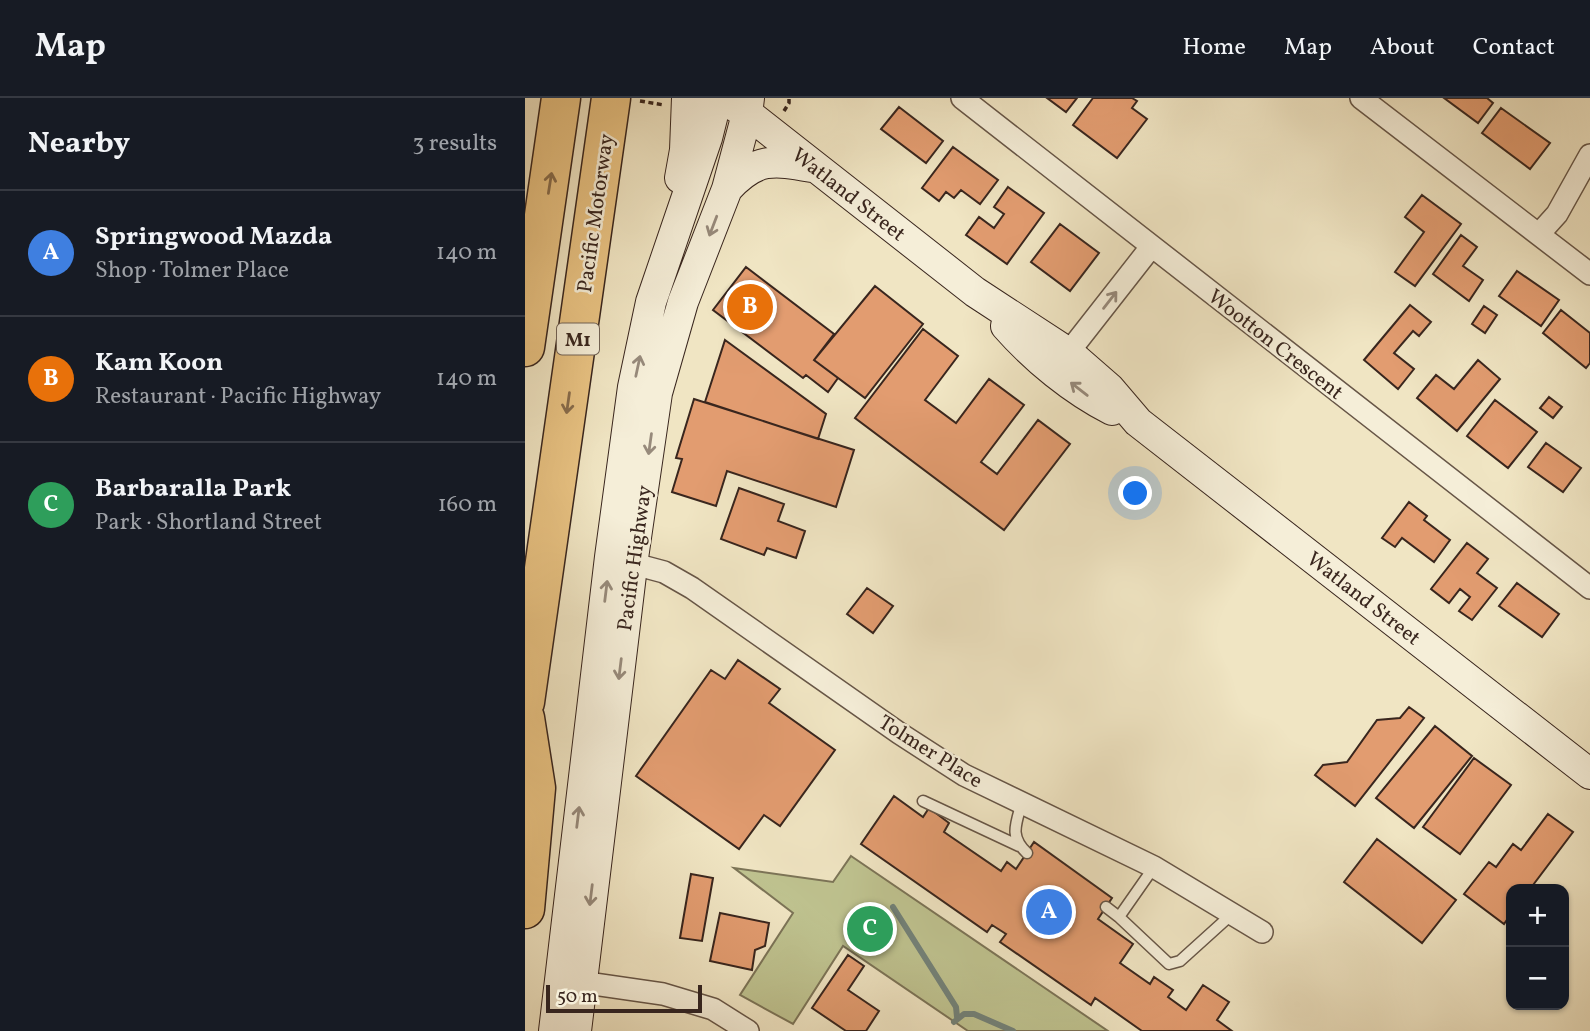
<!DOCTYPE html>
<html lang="en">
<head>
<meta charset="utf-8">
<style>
	:root { --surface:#171b24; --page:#242831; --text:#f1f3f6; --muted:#9ea1a6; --line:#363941; --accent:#1a73e8 }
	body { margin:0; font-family:Vollkorn,serif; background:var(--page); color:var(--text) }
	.controls { position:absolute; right:21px; bottom:21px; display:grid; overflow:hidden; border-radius:14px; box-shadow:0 2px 5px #0004 }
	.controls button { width:63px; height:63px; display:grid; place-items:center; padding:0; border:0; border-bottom:2px solid var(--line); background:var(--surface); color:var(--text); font:35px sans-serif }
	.scale { position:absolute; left:21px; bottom:18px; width:156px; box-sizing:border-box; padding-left:7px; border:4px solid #39261e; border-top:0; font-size:19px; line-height:24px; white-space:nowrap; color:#39261e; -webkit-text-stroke:5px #f5eed8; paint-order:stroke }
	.you { position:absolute; left:611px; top:396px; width:24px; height:24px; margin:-18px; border:5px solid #fff; border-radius:50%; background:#1a73e8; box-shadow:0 0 0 10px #1a73e833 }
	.badge { display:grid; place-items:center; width:46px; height:46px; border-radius:50%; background:var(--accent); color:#fff; font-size:23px; font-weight:700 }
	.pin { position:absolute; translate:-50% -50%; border:4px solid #fff; box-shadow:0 2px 7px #0006 }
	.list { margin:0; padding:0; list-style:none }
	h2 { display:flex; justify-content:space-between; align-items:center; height:91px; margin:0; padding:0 28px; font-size:30px }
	h2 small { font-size:23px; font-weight:400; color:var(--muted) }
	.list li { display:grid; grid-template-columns:46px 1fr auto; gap:21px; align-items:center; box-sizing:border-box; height:126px; padding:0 28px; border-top:2px solid var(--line) }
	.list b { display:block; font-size:26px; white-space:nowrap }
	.list p { margin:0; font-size:23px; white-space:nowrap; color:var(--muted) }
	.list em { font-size:23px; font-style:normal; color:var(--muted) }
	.map { position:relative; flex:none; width:1065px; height:933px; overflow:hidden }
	header { display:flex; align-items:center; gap:42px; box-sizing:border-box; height:98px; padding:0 35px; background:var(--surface); border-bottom:2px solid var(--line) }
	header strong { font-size:33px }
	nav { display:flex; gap:38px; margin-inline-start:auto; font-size:24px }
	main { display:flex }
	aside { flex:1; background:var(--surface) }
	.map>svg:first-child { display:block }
	.green { fill:#bfc390; stroke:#7c7457; stroke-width:2 }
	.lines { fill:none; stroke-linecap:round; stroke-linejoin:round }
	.stream { stroke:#738279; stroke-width:6 }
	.building { fill:#e29c70; stroke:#39261e; stroke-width:2 }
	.lane-casing { stroke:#675647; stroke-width:13 }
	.street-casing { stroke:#675647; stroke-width:24 }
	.secondary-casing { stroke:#39261e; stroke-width:32 }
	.highway-casing { stroke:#39261e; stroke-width:41 }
	.path { stroke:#39261e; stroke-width:3.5; stroke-dasharray:5 3.5; stroke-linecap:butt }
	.lane { stroke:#f5eed8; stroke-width:10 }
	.street { stroke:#f5eed8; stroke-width:21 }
	.secondary { stroke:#f5eed8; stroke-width:30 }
	.highway { stroke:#e8c282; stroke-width:38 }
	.oneway { stroke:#886c4b }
	.oneway2 { stroke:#978a7b }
	.labels { text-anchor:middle; stroke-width:5; stroke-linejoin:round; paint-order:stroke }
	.shield { fill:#f5eed8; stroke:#716256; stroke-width:2 }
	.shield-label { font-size:19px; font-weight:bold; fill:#39261e }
	.street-label { font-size:21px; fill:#39261e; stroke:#f5eed8 }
</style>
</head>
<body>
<header>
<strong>Map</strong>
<nav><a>Home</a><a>Map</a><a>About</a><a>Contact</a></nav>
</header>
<main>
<aside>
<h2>Nearby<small>3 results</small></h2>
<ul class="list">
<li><span class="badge" style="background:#3f7fe0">A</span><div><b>Springwood Mazda</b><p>Shop · Tolmer Place</p></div><em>140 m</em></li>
<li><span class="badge" style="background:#e8710a">B</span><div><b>Kam Koon</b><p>Restaurant · Pacific Highway</p></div><em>140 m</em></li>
<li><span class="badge" style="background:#2e9e5b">C</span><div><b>Barbaralla Park</b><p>Park · Shortland Street</p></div><em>160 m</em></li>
</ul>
</aside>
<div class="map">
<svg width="1065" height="933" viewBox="0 0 1065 933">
	<rect width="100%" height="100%" fill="#f0e5c3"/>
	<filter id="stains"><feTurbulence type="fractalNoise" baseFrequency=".00286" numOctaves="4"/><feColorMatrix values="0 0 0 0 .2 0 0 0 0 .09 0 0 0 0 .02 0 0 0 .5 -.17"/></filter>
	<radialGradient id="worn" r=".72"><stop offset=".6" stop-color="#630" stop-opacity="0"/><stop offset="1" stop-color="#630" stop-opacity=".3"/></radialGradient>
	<path class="green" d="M326,758L583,933H443L318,848L268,926L215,897L268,815L209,770L308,784Z"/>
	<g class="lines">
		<path class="stream" d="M368,809L431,909L432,919
			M429,924L439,916H449L488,933"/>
	</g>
	<path class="building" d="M522,0H552L541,14Z
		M568,0H607L612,3L607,10L622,21L592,60L548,27Z
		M919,0H962L968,5L953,25Z
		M374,9L418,43L401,65L356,31Z
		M976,10L1025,45L1005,71L957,35Z
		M428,49L473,82L455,106L436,92L429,100L421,94L414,103L397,90Z
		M483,89L519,115L482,166L441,137L454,119L469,130L479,116L469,109Z
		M897,97L936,126L890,188L870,174L899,134L880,119Z
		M535,126L574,155L545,193L506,164Z
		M936,137L952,149L938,168L958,182L944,203L908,176Z
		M221,169L309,236L289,262L313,280L303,294L281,277L278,280L188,212Z
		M992,173L1034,202L1016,228L974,198Z
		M350,188L398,226L340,300L289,262Z
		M885,207L906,224L894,238L888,233L869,255L889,271L873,291L839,262Z
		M959,208L972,217L960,235L947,226Z
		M1036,212L1065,235V265L1061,270L1018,235Z
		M398,231L433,258L400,302L431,325L464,281L499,307L456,364L472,376L513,322L545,346L479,432L330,320Z
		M200,242L301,316L293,341L180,304Z
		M953,262L975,281L932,333L892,300L911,277L929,291Z
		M1024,299L1037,309L1028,320L1015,310Z
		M169,301L329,352L311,409L202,373L191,408L147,394L157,361L151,360Z
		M970,302L1012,334L983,370L942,338Z
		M1021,345L1056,370L1038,394L1003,369Z
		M214,390L259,406L253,423L280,433L271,460L242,450L239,457L196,441Z
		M884,404L902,418L899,422L925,442L909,464L877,440L870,449L857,440Z
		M942,445L963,461L952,475L972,490L947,522L934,513L945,499L935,491L924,505L906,491Z
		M992,485L1034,516L1017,539L974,508Z
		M342,490L368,508L348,535L322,516Z
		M213,562L255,591L244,605L310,652L255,728L239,717L214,751L111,678L186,572L200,581Z
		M884,609L899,620L830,708L790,677L798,667L822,664L852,622L875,620Z
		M910,628L947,658L889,730L851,700Z
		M949,660L986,687L935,756L898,729Z
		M369,698L398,719L404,710L424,725L419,734L476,773L482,764L491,771L509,744L587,800L573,821L608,846L595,865L625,886L629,879L648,892L643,899L661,912L678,887L704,904L692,922L707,933H617L570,900L566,907L475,844L481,836L467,827L462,834L336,746Z
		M1023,716L1048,734L1005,791H986V816L979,826L939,796L964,764L971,769L988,746L996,752Z
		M852,741L931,802L897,845L819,784Z
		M166,776L188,780L177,843L155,840Z
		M195,815L244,825L240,848L230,852L227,872L185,863Z
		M323,857L339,868L323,892L354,913L341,933H321L287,910Z"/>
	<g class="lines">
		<defs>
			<path id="lane" d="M398,703L494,748
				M497,704C491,726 484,738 502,755
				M581,809L594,819L644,866L655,863L707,816
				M594,819L629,769"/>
			<path id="street" d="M437,0L1065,490
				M836,0L1065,176
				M1014,136L1032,116L1065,57
				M543,255L626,149
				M94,462L139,474L167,490L374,635L439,677L629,769L737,834
				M55,884L138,896L188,911L223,933"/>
			<path id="secondary" d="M197,0L227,19L450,194L545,256L584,290L613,324L1065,676
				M155,80L160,52L162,0
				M202,91C231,59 248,62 287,69
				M481,228C510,261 548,292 587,312
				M29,933L85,459L108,289L126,204L182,40L192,0
				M51,933L108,460L132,295L158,204L202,91L222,16L224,0"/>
			<path id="highway" d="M0,249L36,0
				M0,604L86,0
				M0,620L11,690L0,811"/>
		</defs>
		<use href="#lane" class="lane-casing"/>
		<use href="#street" class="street-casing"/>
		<use href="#secondary" class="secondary-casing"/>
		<use href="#highway" class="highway-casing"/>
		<path class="path" d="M115,3L139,7
			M259,13L264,5V0"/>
		<use href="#lane" class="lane"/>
		<use href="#street" class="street"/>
		<use href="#secondary" class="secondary"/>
		<use href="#highway" class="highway"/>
	</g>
	<defs><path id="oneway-shaft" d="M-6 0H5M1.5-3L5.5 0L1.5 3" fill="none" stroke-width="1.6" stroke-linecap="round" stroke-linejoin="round" transform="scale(1.75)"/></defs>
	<g class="oneway">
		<use href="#oneway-shaft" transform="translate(25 85) rotate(-81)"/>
		<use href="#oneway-shaft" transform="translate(43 305) rotate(98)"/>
	</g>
	<g class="oneway2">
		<use href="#oneway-shaft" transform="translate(188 128) rotate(111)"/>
		<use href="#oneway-shaft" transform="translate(585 202) rotate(-52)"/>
		<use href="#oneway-shaft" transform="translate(113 268) rotate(-78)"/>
		<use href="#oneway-shaft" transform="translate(554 291) rotate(-142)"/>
		<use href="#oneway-shaft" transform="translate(125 346) rotate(98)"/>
		<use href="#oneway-shaft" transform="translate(81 493) rotate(-83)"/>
		<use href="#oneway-shaft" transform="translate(95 571) rotate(97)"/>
		<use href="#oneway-shaft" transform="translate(53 719) rotate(-83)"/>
		<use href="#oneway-shaft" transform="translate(66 797) rotate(97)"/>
	</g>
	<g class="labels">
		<rect class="shield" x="32" y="225.5" width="42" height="31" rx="5"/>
		<g class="shield-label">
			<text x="53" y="248">M1</text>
		</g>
		<g class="street-label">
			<text transform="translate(324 96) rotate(38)" y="7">Watland Street</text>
			<text transform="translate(70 115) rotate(-82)" y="7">Pacific Motorway</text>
			<text transform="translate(751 246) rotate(38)" y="7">Wootton Crescent</text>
			<text transform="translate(109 460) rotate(-82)" y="7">Pacific Highway</text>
			<text transform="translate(839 500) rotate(38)" y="7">Watland Street</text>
			<text transform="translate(406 653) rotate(32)" y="7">Tolmer Place</text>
		</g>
	</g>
	<rect width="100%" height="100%" filter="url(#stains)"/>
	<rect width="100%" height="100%" fill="url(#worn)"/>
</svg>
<div class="controls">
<button>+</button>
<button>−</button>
</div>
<div class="scale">50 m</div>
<div class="you"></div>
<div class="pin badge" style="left:524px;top:814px;background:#3f7fe0">A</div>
<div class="pin badge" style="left:225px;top:209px;background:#e8710a">B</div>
<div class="pin badge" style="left:345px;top:831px;background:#2e9e5b">C</div>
</div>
</main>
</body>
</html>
